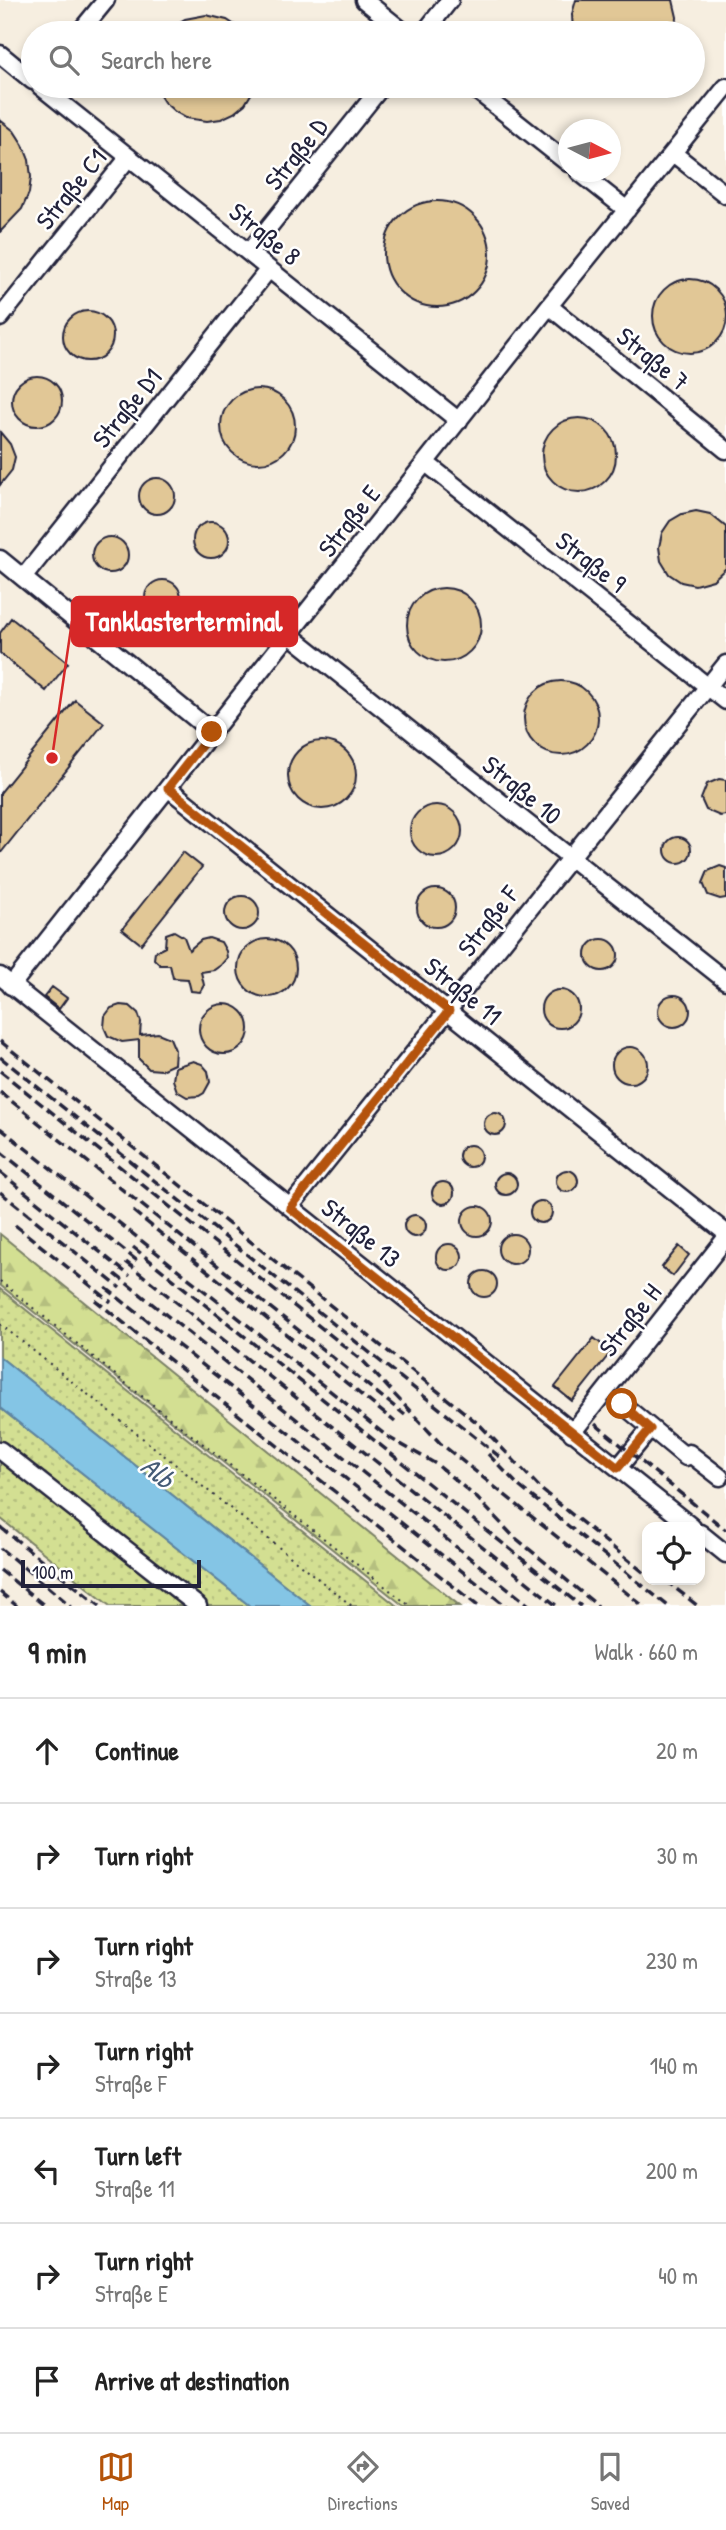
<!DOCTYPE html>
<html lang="en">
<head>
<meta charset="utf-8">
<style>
	:root { --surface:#fff; --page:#f2f2f2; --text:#222; --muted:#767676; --line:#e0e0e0; --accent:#b45309 }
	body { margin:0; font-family:"Patrick Hand",sans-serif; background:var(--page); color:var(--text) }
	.controls { position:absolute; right:21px; bottom:21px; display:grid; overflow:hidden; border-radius:14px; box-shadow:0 4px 10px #0003 }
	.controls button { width:63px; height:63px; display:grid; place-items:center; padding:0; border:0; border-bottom:2px solid var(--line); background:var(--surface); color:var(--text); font:35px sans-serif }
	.compass { position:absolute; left:558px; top:119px; width:63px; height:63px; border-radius:50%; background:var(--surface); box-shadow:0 4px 10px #0003; rotate:96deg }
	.scale { position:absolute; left:21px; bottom:18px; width:180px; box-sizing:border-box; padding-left:7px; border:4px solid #22223b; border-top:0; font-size:19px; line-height:24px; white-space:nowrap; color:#22223b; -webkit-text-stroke:5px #fff; paint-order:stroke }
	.stop { position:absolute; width:21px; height:21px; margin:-16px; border:5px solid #b45309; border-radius:50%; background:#fff }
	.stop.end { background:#b45309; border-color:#fff; box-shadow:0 2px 7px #0008 }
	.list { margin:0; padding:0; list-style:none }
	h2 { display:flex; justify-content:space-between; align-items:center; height:91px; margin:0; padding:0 28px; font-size:30px }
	h2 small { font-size:23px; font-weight:400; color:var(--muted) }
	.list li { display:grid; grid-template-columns:46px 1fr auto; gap:21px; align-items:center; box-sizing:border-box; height:105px; padding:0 28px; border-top:2px solid var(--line) }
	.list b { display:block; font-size:26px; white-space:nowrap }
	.list p { margin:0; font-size:23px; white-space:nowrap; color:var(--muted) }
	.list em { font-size:23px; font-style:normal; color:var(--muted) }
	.icon { flex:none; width:38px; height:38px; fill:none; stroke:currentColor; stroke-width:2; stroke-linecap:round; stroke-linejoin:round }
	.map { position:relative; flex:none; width:726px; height:1606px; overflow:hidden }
	.search { position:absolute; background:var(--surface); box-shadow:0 4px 10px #0003; left:21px; right:21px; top:21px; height:77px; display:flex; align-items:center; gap:18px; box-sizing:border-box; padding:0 24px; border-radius:38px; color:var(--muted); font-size:26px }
	.sheet { height:826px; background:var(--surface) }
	nav { display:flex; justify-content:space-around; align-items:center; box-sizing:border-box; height:98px; border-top:2px solid var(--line); background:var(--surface); font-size:19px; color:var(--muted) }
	nav a { display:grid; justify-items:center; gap:4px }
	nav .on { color:var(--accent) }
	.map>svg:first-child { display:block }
	.built { fill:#f6eee0; fill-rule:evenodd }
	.grass { fill:url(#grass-dots); stroke:#7a8066; stroke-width:2 }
	.forest { fill:url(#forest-firs); stroke:#7a8066; stroke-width:2 }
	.water { fill:#84c5e5; stroke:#5d84a1; stroke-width:2 }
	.building { fill:#e1c796; stroke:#22223b; stroke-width:2 }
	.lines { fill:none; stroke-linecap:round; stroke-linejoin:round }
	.minor-casing { stroke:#22223b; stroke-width:21 }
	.path { stroke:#22223b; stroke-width:2; stroke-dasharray:2 5; stroke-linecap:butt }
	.minor { stroke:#fff; stroke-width:16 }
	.rail { stroke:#22223b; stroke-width:3.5; stroke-dasharray:10 5; stroke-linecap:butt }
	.route { stroke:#b45309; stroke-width:9 }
	.labels { text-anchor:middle; stroke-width:5; stroke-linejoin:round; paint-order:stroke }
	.street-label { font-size:26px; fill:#22223b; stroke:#fff }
	.water-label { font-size:28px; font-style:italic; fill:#445b76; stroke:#fff }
	.leader { fill:none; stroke:#d62828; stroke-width:2.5 }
	.callout-dot { fill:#d62828; stroke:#fff; stroke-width:2.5 }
	.callout { fill:#d62828; stroke:#d62828; stroke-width:2.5 }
	.callout-label { font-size:28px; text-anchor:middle; font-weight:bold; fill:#fff }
</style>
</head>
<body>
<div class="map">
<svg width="726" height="1606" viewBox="0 0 726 1606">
	<defs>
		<pattern id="grass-dots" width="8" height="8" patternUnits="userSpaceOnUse" patternTransform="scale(1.75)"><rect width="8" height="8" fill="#d3df92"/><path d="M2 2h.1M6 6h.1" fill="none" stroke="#b5bf7f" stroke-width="1.8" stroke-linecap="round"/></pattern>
		<pattern id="forest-firs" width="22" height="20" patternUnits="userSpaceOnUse" patternTransform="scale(1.75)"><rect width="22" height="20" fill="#d3df92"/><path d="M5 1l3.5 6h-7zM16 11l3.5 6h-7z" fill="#b5bf7f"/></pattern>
	</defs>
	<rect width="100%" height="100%" fill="#fff"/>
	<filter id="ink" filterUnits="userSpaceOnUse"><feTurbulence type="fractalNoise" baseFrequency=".0143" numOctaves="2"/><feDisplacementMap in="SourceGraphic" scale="14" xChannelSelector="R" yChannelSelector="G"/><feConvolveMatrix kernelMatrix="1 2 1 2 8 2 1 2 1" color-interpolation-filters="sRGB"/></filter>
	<g filter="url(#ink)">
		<path class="built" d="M0,0H726V1606H397L0,1289ZM33,33H693V86H33ZM568,130H610V172H568ZM647,1527H700V1580H647Z
			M0,1518L110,1606H0Z"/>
		<path class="grass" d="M0,1289L397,1606H311L0,1357Z
			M0,1408L250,1606H204L0,1444Z
			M0,1454L192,1606H110L0,1518Z"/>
		<path class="forest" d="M0,1234L460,1606H404L0,1285Z"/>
		<path class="water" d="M0,1357L311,1606H250L0,1408Z"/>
		<path class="building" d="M576,0H673L677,17L676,33H573L572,14Z
			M206,15L227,20L247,33H161L185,19Z
			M154,86H256L245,104L234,113L221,119L207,121L186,118L174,111L164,102Z
			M0,120L14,131L23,145L29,160L31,177L29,193L22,209L0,232Z
			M384 254a53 53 0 1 1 106 0a53 53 0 1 1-106 0Z
			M653 316a37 37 0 1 1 74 0a37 37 0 1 1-74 0Z
			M63 336a25 25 0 1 1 50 0a25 25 0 1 1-50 0Z
			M12 401a25 25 0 1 1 50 0a25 25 0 1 1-50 0Z
			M221 426a37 37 0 1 1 74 0a37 37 0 1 1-74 0Z
			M542 455a37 37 0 1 1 74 0a37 37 0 1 1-74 0Z
			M0,432L10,444L15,457L12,470L0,485Z
			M139 496a18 18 0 1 1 36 0a18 18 0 1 1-36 0Z
			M696,511L710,514L726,527V568L713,580L695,585L681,582L669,574L661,561L659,547L662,533L670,521L682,514Z
			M193 540a18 18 0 1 1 36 0a18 18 0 1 1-36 0Z
			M92 555a18 18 0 1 1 36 0a18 18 0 1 1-36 0Z
			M145 598a18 18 0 1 1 36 0a18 18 0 1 1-36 0Z
			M407 625a37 37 0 1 1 74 0a37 37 0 1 1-74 0Z
			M11,618L68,663L46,691L0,653V633Z
			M524 718a37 37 0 1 1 74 0a37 37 0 1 1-74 0Z
			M75,700L104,723L0,854V793Z
			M288 775a34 34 0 1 1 68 0a34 34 0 1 1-68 0Z
			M719,779L726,780V815L720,816L706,810L701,799L707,784Z
			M410 831a26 26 0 1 1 52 0a26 26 0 1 1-52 0Z
			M665 850a13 13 0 1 1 26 0a13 13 0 1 1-26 0Z
			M183,852L202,867L141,944L122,929Z
			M720,866L726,868V898L720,899L708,895L703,883L708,871Z
			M417 908a19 19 0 1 1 38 0a19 19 0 1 1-38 0Z
			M225 913a17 17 0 1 1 34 0a17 17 0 1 1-34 0Z
			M174,931L184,937L189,950L201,940L209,938L221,942L226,951L227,958L221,965L214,970L201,972L204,985L200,992L191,991L188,979L173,978L170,965H160L154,959L155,952L165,947L166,934Z
			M586 955a16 16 0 1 1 32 0a16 16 0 1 1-32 0Z
			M238 968a29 29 0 1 1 58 0a29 29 0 1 1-58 0Z
			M52,987L67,998L59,1009L44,997Z
			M541 1009a19 19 0 1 1 38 0a19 19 0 1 1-38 0Z
			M658 1011a16 16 0 1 1 32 0a16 16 0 1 1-32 0Z
			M199 1029a25 25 0 1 1 50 0a25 25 0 1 1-50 0Z
			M120,1005L130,1006L138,1013L141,1022L140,1035L158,1033L170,1038L175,1050L174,1064L161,1070L149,1069L139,1059V1040L122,1042L108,1036L104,1027L105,1016L111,1008Z
			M612 1065a18 18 0 1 1 36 0a18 18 0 1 1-36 0Z
			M193,1061L202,1064L208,1071L210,1082L204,1093L199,1096L187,1097L177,1091L173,1080L175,1067Z
			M484 1124a11 11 0 1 1 22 0a11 11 0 1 1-22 0Z
			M459 1156a11 11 0 1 1 22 0a11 11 0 1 1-22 0Z
			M556 1181a11 11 0 1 1 22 0a11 11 0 1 1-22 0Z
			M495 1184a11 11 0 1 1 22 0a11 11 0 1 1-22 0Z
			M432 1193a11 11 0 1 1 22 0a11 11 0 1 1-22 0Z
			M530 1212a11 11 0 1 1 22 0a11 11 0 1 1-22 0Z
			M462 1221a15 15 0 1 1 30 0a15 15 0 1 1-30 0Z
			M404 1226a11 11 0 1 1 22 0a11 11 0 1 1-22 0Z
			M498 1249a15 15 0 1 1 30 0a15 15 0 1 1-30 0Z
			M436 1257a13 13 0 1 1 26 0a13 13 0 1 1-26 0Z
			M679,1246L689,1255L673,1276L662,1267Z
			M471 1284a13 13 0 1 1 26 0a13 13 0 1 1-26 0Z
			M594,1338L611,1352L572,1401L555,1387Z"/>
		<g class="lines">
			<defs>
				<path id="minor" d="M364,0L405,33
					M79,33L106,0
					M424,33L450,0
					M0,54L33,81
					M40,86L459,421
					M471,86L568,163
					M673,153L726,195
					M579,172L627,210
					M249,252L382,86
					M549,306L726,450
					M0,318L129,157
					M426,463L726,701
					M0,559L212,732
					M23,578L269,269
					M290,635L726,981
					M168,788L726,1233
					M0,976L692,1527
					M11,986L549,306L726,87
					M290,1207L726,664
					M622,1404L686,1457L689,1453L720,1477
					M572,1433L726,1238
					M0,1450L198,1606
					M618,1468L650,1429
					M700,1533L726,1554"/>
			</defs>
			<use href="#minor" class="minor-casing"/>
			<path class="path" d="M0,1281L129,1386L410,1606
				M0,1324L352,1606"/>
			<use href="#minor" class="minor"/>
			<path class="rail" d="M0,1041L480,1425L543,1491L647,1575
				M0,1057L500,1457
				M0,1071L363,1361L440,1443L643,1606
				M0,1092L405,1415
				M0,1128L388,1437L436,1464L477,1498L512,1535L598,1606
				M0,1151L140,1263
				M0,1172L130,1276
				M0,1192L120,1288
				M133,1211L395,1422
				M15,1225L111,1302
				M133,1247L581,1606
				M126,1262L557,1606
				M115,1274L530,1606
				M106,1288L506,1606
				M95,1300L478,1606
				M595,1424L726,1530
				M488,1454L520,1487L668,1606
				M0,1527L100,1606
				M0,1548L71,1606
				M0,1570L45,1606
				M665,1580L698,1606
				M0,1592L17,1606"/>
		</g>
	</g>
	<g class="lines" filter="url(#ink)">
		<path class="route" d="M212,732L168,788L449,1011L290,1208L618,1468L650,1429L622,1404"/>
	</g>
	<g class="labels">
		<g class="street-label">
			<text transform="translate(296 154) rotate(-51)" y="9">Straße D</text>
			<text transform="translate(71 189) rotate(-51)" y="9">Straße C1</text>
			<text transform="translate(265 234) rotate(39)" y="9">Straße 8</text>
			<text transform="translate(653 359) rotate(39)" y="9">Straße 7</text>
			<text transform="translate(127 408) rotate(-51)" y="9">Straße D1</text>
			<text transform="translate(349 521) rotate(-52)" y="9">Straße E</text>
			<text transform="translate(591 562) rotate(38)" y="9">Straße 9</text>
			<text transform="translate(522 790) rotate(39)" y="9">Straße 10</text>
			<text transform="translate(488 921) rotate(-52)" y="9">Straße F</text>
			<text transform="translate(463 991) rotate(39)" y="9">Straße 11</text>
			<text transform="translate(361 1233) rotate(39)" y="9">Straße 13</text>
			<text transform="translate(630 1320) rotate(-52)" y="9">Straße H</text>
		</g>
		<g class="water-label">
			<text transform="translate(158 1472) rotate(39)" y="10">Alb</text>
		</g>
	</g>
	<path class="leader" d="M52 758L72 621"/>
	<circle class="callout-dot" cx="52" cy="758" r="7"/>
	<rect class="callout" x="72" y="597" width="225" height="49" rx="7"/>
	<g class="callout-label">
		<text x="184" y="631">Tanklasterterminal</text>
	</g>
</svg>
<div class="controls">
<button><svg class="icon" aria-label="locate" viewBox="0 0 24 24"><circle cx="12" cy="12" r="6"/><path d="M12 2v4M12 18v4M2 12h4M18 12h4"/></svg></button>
</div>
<svg class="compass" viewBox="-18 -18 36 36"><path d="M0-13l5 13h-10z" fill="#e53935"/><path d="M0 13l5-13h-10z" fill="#767676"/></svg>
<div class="scale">100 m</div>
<div class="stop" style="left:622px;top:1404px"></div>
<div class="stop end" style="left:212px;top:732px"></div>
<div class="search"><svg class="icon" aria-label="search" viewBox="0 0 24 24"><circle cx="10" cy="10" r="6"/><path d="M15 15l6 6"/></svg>Search here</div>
</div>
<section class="sheet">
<h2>9 min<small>Walk · 660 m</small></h2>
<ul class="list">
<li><svg class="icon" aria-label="ahead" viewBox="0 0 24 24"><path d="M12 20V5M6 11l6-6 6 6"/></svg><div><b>Continue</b></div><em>20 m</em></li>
<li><svg class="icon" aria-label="right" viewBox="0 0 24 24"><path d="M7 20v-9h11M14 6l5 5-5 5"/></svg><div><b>Turn right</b></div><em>30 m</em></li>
<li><svg class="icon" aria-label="right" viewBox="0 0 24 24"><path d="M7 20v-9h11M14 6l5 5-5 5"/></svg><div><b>Turn right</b><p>Straße 13</p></div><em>230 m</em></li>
<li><svg class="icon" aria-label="right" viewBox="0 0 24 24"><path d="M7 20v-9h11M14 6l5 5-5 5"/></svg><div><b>Turn right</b><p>Straße F</p></div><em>140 m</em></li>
<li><svg class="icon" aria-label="left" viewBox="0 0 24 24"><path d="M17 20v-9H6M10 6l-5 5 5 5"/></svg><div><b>Turn left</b><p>Straße 11</p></div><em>200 m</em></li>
<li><svg class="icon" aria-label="right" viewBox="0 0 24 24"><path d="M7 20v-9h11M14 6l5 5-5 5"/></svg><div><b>Turn right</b><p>Straße E</p></div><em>40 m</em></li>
<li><svg class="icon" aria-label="arrive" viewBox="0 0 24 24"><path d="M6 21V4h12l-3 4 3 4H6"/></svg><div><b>Arrive at destination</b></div></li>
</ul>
</section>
<nav>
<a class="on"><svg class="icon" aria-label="map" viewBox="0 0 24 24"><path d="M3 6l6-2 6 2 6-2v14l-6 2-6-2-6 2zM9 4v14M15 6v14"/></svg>Map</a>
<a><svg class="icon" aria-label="directions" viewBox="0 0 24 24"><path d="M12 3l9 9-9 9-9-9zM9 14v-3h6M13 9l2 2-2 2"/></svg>Directions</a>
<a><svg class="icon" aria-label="saved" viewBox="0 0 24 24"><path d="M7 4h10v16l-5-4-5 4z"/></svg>Saved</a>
</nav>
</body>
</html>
